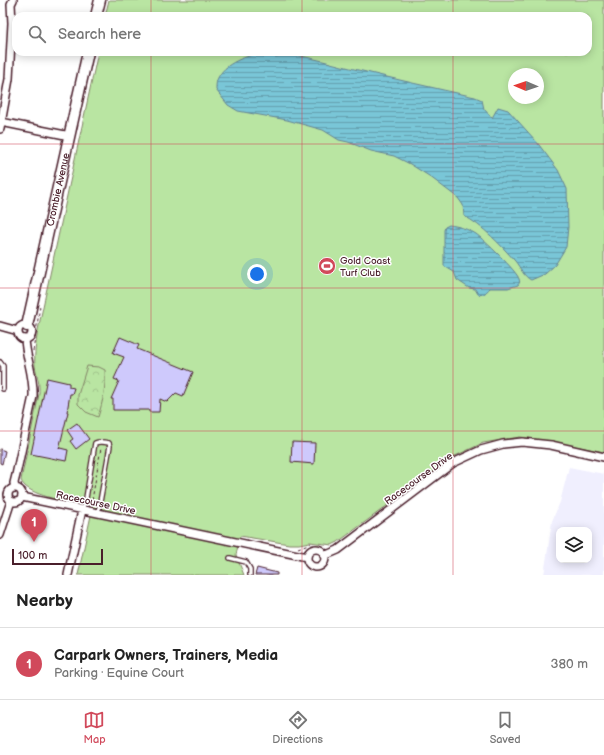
<!DOCTYPE html>
<html lang="en">
<head>
<meta charset="utf-8">
<style>
	:root { --surface:#fff; --page:#f6f6f6; --text:#222; --muted:#767676; --line:#e0e0e0; --accent:#d1495b }
	body { margin:0; font-family:"Balsamiq Sans",sans-serif; background:var(--page); color:var(--text) }
	.controls { position:absolute; right:12px; bottom:12px; display:grid; overflow:hidden; border-radius:8px; box-shadow:0 2px 10px #0003 }
	.controls button { width:36px; height:36px; display:grid; place-items:center; padding:0; border:0; border-bottom:1px solid var(--line); background:var(--surface); color:var(--text); font:20px sans-serif }
	.compass { position:absolute; left:508px; top:68px; width:36px; height:36px; border-radius:50%; background:var(--surface); box-shadow:0 2px 10px #0003; rotate:272deg }
	.scale { position:absolute; left:12px; bottom:10px; width:91px; box-sizing:border-box; padding-left:4px; border:2px solid #4a1f2b; border-top:0; font-size:11px; line-height:14px; white-space:nowrap; color:#4a1f2b; -webkit-text-stroke:3px #fff; paint-order:stroke }
	.you { position:absolute; left:257px; top:274px; width:14px; height:14px; margin:-10px; border:3px solid #fff; border-radius:50%; background:#1a73e8; box-shadow:0 0 0 6px #1a73e833 }
	.badge { display:grid; place-items:center; width:26px; height:26px; border-radius:50%; background:var(--accent); color:#fff; font-size:13px; font-weight:700 }
	.pin { position:absolute; translate:-50% -33px; filter:drop-shadow(0 1px 2px #0008) }
	.pin::after { content:''; position:absolute; top:21px; width:14px; height:12px; background:inherit; clip-path:polygon(0 0,100% 0,50% 100%) }
	.list { margin:0; padding:0; list-style:none }
	h2 { display:flex; justify-content:space-between; align-items:center; height:52px; margin:0; padding:0 16px; font-size:17px }
	h2 small { font-size:13px; font-weight:400; color:var(--muted) }
	.list li { display:grid; grid-template-columns:26px 1fr auto; gap:12px; align-items:center; box-sizing:border-box; height:72px; padding:0 16px; border-top:1px solid var(--line) }
	.list b { display:block; font-size:15px; white-space:nowrap }
	.list p { margin:0; font-size:13px; white-space:nowrap; color:var(--muted) }
	.list em { font-size:13px; font-style:normal; color:var(--muted) }
	.icon { flex:none; width:22px; height:22px; fill:none; stroke:currentColor; stroke-width:2; stroke-linecap:round; stroke-linejoin:round }
	.map { position:relative; flex:none; width:604px; height:575px; overflow:hidden }
	.search { position:absolute; background:var(--surface); box-shadow:0 2px 10px #0003; left:12px; right:12px; top:12px; height:44px; display:flex; align-items:center; gap:10px; box-sizing:border-box; padding:0 14px; border-radius:12px; color:var(--muted); font-size:15px }
	.sheet { height:124px; background:var(--surface) }
	nav { display:flex; justify-content:space-around; align-items:center; box-sizing:border-box; height:56px; border-top:1px solid var(--line); background:var(--surface); font-size:11px; color:var(--muted) }
	nav a { display:grid; justify-items:center; gap:2px }
	nav .on { color:var(--accent) }
	.map>svg:first-child { display:block }
	.built { fill:#f0effe; fill-rule:evenodd }
	.grass { fill:#b9e5a2; stroke:#828266; fill-rule:evenodd }
	.park { fill:url(#park-crowns); stroke:#828266 }
	.water { fill:url(#water-rules); stroke:#668392 }
	.building { fill:#cec9fc; stroke:#4a1f2b }
	.lines { fill:none; stroke-linecap:round; stroke-linejoin:round }
	.lane-casing { stroke:#4a1f2b; stroke-width:6 }
	.street-casing { stroke:#4a1f2b; stroke-width:10 }
	.secondary-casing { stroke:#4a1f2b; stroke-width:13 }
	.path { stroke:#4a1f2b; stroke-width:1; stroke-dasharray:3 3; stroke-linecap:butt }
	.lane { stroke:#fff; stroke-width:3.5 }
	.street { stroke:#fff; stroke-width:7 }
	.secondary { stroke:#fff; stroke-width:10 }
	.grid { fill:none; stroke:#d1495b; stroke-width:1; stroke-opacity:0.55 }
	.labels { text-anchor:middle; stroke-width:3; stroke-linejoin:round; paint-order:stroke }
	.street-label { font-size:10px; fill:#4a1f2b; stroke:#fff }
	.poi-label { font-size:10px; fill:#4a1f2b; stroke:#fff; text-anchor:start }
</style>
</head>
<body>
<div class="map">
<svg width="604" height="575" viewBox="0 0 604 575">
	<defs>
		<pattern id="park-crowns" width="20" height="18" patternUnits="userSpaceOnUse"><rect width="20" height="18" fill="#b9e5a2"/><path d="M2 6a3 3 0 1 1 6 0M12 15a3 3 0 1 1 6 0" fill="none" stroke="#a1c48c"/></pattern>
		<pattern id="water-rules" width="6" height="5" patternUnits="userSpaceOnUse"><rect width="6" height="5" fill="#79c6d7"/><path d="M0 2.5h6" fill="none" stroke="#65a0af"/></pattern>
	</defs>
	<rect width="100%" height="100%" fill="#fff"/>
	<filter id="ink" filterUnits="userSpaceOnUse"><feTurbulence type="fractalNoise" baseFrequency=".025" numOctaves="2"/><feDisplacementMap in="SourceGraphic" scale="8" xChannelSelector="R" yChannelSelector="G"/><feConvolveMatrix kernelMatrix="1 2 1 2 8 2 1 2 1" color-interpolation-filters="sRGB"/></filter>
	<g filter="url(#ink)">
		<path class="built" d="M569,467L604,474V575H544L552,521L560,502ZM559,530H589V560H559Z"/>
		<path class="grass" d="M109,0H604V452L549,441L520,437L483,443L453,457L338,542L332,545L310,542L299,544H289L240,536L236,555L244,575H78L93,506L77,502L73,503C60,500 25,494 21,480L39,394C40,384 37,376 35,366C34,354 36,342 38,330L98,52H588V16H105ZM514,74H538V98H514Z"/>
		<path class="park" d="M87,366L99,367L105,370C106,387 103,401 98,417L86,412L78,404V395Z"/>
		<path class="water" d="M264,52C295,52 325,62 354,69C394,79 434,88 475,97L482,100L484,109L492,118L498,107L508,110L536,141L558,170L567,189L568,227L566,247L555,265L545,274L531,280C524,277 520,267 515,261C502,246 482,225 464,216L463,205L458,198L429,176L410,164L394,156L371,151L348,142L339,140L323,130L287,120L238,111L228,105L216,90C216,87 216,83 217,80C224,62 247,56 264,52Z
			M449,225C458,226 468,229 476,234C483,239 517,271 519,279C520,282 520,282 518,285L508,288H490C486,292 484,296 478,294L475,289L469,288L457,280L454,272L444,266V230L445,227Z"/>
		<path class="building" d="M120,337L139,345L137,349L193,372L183,396L176,393L167,402L160,399L159,412H149V410H113V399H111L119,381L114,379L124,357L113,353Z
			M47,378L69,383V387L74,388L72,394H70L67,412H68L59,449L60,448L68,450L66,461L31,454Z
			M77,423L89,439L76,449L70,441L73,439L67,430Z
			M292,442L315,443L314,464L291,462Z
			M0,449L5,451L2,464L0,463Z
			M257,568L277,573V575H255Z"/>
		<g class="lines">
			<defs>
				<path id="lane" d="M0,362L3,366V389
					M82,510L86,498L95,443C100,441 104,442 109,443L110,446L98,513
					M230,558L246,562L250,569V575"/>
				<path id="street" d="M1,122L70,136
					M0,129L9,79L12,23L11,4L13,0
					M18 332a7 7 0 1 1 14 0a7 7 0 1 1-14 0Z
					M0,326L18,331
					M15,488L14,483L16,475L33,396C34,375 26,359 25,339
					M8 495a7 7 0 1 1 14 0a7 7 0 1 1-14 0Z
					M22,497L307,557
					M0,535L11,501
					M307 558a9 9 0 1 1 18 0a9 9 0 1 1-18 0Z
					M324,556L338,550L453,463L481,450L503,444L522,442L551,445L604,457
					M68,575L82,510"/>
				<g id="secondary">
					<path d="M96,16L100,0"/>
					<path id="s1" d="M27,326L88,52"/>
				</g>
			</defs>
			<use href="#lane" class="lane-casing"/>
			<use href="#street" class="street-casing"/>
			<use href="#secondary" class="secondary-casing"/>
			<path class="path" d="M33,351L40,306
				M21,483L22,486L28,491
				M91,506L101,448
				M298,548L311,543"/>
			<use href="#lane" class="lane"/>
			<use href="#street" class="street"/>
			<use href="#secondary" class="secondary"/>
		</g>
	</g>
	<path class="grid" d="M151,0V16M302,0V16M453,0V16M151,52V575M302,52V575M453,52V575M0,144H604M0,288H604M0,431H604"/>
	<defs>
		<symbol id="stadium-disc" viewBox="-11 -11 22 22"><circle r="9.5" fill="#d1495b" stroke="#fff"/><path d="M0-5a6.5 5 0 1 0 0 10a6.5 5 0 1 0 0-10ZM-3.5-1.8h7v3.6h-7Z" fill="#fff"/></symbol>
	</defs>
	<g fill-rule="evenodd">
		<use href="#stadium-disc" x="317" y="256" width="20" height="20"/>
	</g>
	<g class="labels">
		<g class="street-label">
			<text dy="4" stroke="none"><textPath href="#s1" startOffset="140">Crombie Avenue</textPath></text>
			<text transform="translate(418 478) rotate(-36)" y="4">Racecourse Drive</text>
			<text transform="translate(96 502) rotate(12)" y="4">Racecourse Drive</text>
		</g>
		<g class="poi-label">
			<text x="340" y="264">Gold Coast<tspan x="340" dy="12">Turf Club</tspan></text>
		</g>
	</g>
</svg>
<div class="controls">
<button><svg class="icon" aria-label="layers" viewBox="0 0 24 24"><path d="M12 4l9 5-9 5-9-5zM3 14l9 5 9-5"/></svg></button>
</div>
<svg class="compass" viewBox="-18 -18 36 36"><path d="M0-13l5 13h-10z" fill="#e53935"/><path d="M0 13l5-13h-10z" fill="#767676"/></svg>
<div class="scale">100 m</div>
<div class="you"></div>
<div class="pin badge" style="left:34px;top:542px">1</div>
<div class="search"><svg class="icon" aria-label="search" viewBox="0 0 24 24"><circle cx="10" cy="10" r="6"/><path d="M15 15l6 6"/></svg>Search here</div>
</div>
<section class="sheet">
<h2>Nearby<small></small></h2>
<ul class="list">
<li><span class="badge">1</span><div><b>Carpark Owners, Trainers, Media</b><p>Parking · Equine Court</p></div><em>380 m</em></li>
</ul>
</section>
<nav>
<a class="on"><svg class="icon" aria-label="map" viewBox="0 0 24 24"><path d="M3 6l6-2 6 2 6-2v14l-6 2-6-2-6 2zM9 4v14M15 6v14"/></svg>Map</a>
<a><svg class="icon" aria-label="directions" viewBox="0 0 24 24"><path d="M12 3l9 9-9 9-9-9zM9 14v-3h6M13 9l2 2-2 2"/></svg>Directions</a>
<a><svg class="icon" aria-label="saved" viewBox="0 0 24 24"><path d="M7 4h10v16l-5-4-5 4z"/></svg>Saved</a>
</nav>
</body>
</html>
